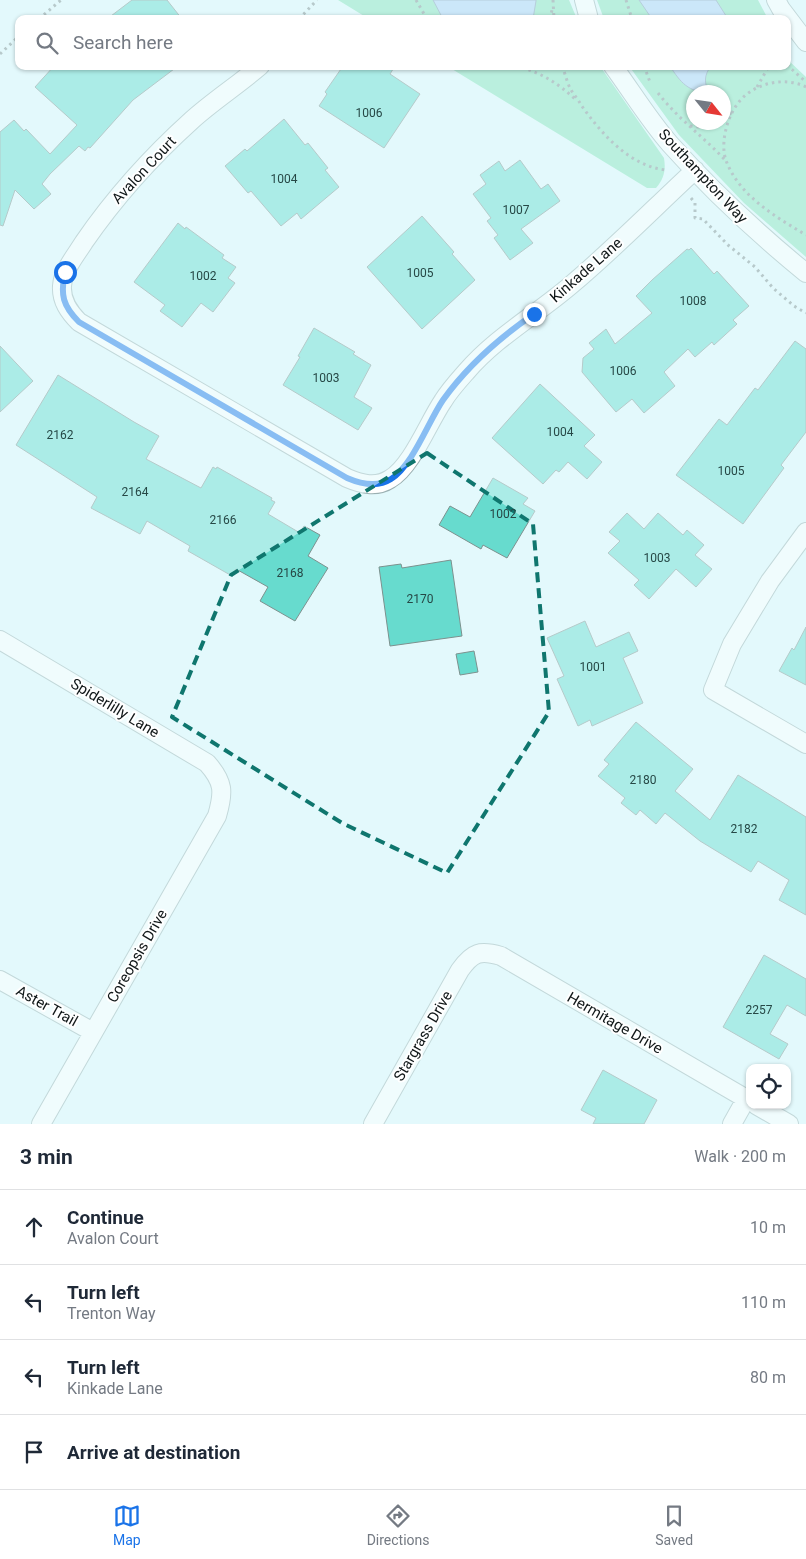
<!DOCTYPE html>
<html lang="en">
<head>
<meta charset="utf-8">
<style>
	:root { --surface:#fff; --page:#f6f6f7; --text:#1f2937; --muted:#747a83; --line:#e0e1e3; --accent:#1a73e8 }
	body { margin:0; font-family:Roboto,sans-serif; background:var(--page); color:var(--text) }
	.controls { position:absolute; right:15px; bottom:15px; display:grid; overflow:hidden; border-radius:10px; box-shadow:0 1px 4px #0004 }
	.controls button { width:45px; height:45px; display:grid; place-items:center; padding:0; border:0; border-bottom:1px solid var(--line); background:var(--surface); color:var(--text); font:25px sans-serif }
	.compass { position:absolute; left:686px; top:85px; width:45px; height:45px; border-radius:50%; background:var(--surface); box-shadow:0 1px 4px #0004; rotate:120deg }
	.stop { position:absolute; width:15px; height:15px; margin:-11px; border:4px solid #1a73e8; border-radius:50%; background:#fff }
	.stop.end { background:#1a73e8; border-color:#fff; box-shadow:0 1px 5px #0008 }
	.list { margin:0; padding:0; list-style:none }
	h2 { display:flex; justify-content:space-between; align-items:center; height:65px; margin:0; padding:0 20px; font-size:21px }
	h2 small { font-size:16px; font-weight:400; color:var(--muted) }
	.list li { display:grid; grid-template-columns:32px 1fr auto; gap:15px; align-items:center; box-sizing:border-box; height:75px; padding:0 20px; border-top:1px solid var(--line) }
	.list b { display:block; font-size:19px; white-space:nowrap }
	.list p { margin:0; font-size:16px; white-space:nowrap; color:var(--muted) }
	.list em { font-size:16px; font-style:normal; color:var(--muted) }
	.icon { flex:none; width:28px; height:28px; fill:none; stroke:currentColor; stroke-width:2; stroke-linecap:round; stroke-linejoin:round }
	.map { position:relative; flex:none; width:806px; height:1124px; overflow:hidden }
	.search { position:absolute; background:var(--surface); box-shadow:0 1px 4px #0004; left:15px; right:15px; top:15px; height:55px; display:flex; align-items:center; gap:12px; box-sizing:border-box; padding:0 18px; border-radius:10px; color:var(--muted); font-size:19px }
	.sheet { height:365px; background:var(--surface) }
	nav { display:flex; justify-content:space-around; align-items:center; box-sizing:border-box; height:70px; border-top:1px solid var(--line); background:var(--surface); font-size:14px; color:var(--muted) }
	nav a { display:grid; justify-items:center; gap:2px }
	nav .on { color:var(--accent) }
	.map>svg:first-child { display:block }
	.green { fill:#87e3bb; fill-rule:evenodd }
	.water { fill:#add0f5; stroke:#7e98b3 }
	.building { fill:#67dbce; stroke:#7d918e }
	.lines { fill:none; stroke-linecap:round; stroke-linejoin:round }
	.minor-casing { stroke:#9bb0b2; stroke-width:20 }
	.path { stroke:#808f91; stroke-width:3; stroke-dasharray:2.5 4; stroke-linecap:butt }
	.minor { stroke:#fff; stroke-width:18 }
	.route { stroke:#1a73e8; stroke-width:6 }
	.marked { fill:none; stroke:#0f766e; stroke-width:4; stroke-dasharray:10 6; stroke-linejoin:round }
	.labels { text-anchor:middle; stroke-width:4; stroke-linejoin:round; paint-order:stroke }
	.number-label { font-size:12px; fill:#264846 }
	.street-label { font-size:15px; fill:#101718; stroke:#fff }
</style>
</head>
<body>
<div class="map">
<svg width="806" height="1124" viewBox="0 0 806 1124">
	<rect width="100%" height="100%" fill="#e3f9fc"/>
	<path class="green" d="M338,0H569L577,19H369Z
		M597,0H758L768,19H604Z
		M787,59L806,77V257L744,203L679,135L629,66H787ZM694,92H724V122H694Z
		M447,66H600L664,158C666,170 664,179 656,188H647Z"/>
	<path class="water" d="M433,0H536V1L533,19H443Z
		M639,0H716L728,19H652Z
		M670,66H711C704,75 704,83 709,92C689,93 680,82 670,66Z"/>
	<path class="building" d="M132,0H167L182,19H107Z
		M54,66H178L133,100L90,148L88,147L85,151L79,146L50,174L42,184L51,194L34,209L15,190L3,226L0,225V132L14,120L24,131L26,129L50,154L77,125L35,87Z
		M343,66H395L390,74L420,94L384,148L319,106L327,94L325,92Z
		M284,119L305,145L308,143L328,168L325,170L339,187L301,219L297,213L281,226L251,191L248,193L225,166L245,149L247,151Z
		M520,160L541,189L548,184L560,201L521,229L533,243L510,260L494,238L498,235L487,221L491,218L473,194L486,184L480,175L499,161L505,171Z
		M422,216L454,252L452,254L475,280L422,329L367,267Z
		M178,223L185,229L186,227L224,255L222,258L236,267L228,278L235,283L213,312L201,303L182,327L160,311L165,305L134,282Z
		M691,248L714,274L717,271L749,306L733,320L737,324L714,345L712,342L695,357L688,349L664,372L675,386L644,413L632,399L616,412L582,372L583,358L594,349L589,343L606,329L615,344L652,313L636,296L652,280L687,249L689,250Z
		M314,328L355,352L353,354L371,365L354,397L372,408L358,430L283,385L300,357L298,356Z
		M795,341L806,349V432L781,465L784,468L743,524L676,475L719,419L727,425L755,388L758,390Z
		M0,346L33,381L0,412Z
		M58,375L134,422L159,436L146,459L201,488L213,467L216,469L217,467L272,498L271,500L275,502L268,514L300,533L304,526L320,535L308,556L328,568L295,621L260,601L268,587L236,569L232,576L188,551L190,546L147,521L140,534L91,508L97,497L16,445Z
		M540,384L595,435L584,446L602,462L587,479L568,462L559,472L556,470L543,484L492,438Z
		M493,478L528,498L523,504L535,511L507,558L483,545L481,549L439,525L450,506L470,517Z
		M627,513L644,529L658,513L683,535L687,530L704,545L695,555L712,569L696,587L676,569L649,599L634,585L639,580L608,553L620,541L609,532Z
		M451,560L462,636L390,646L379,567L401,564L402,568Z
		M585,621L596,647L629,632L638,651L623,658L643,703L592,726L590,720L578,726L557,679L564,676L547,638Z
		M806,627V685L779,671L792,648L794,650Z
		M474,651L478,672L460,675L456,654Z
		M636,722L693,769L675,791L710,820L738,775L806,817V915L779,900L789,880L758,861L751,872L700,841L665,813L656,824L640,810L636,815L621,803L625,798L598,776L609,764L604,760Z
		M764,955L806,979V1016L787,1005L770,1034L788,1044L779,1059L723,1027Z
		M603,1070L657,1100L644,1124H593L596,1118L581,1110Z"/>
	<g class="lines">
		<defs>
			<path id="minor" d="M584,0L589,19
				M776,0L781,9L806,42
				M260,66C238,85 213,101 192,120C151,157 115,197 84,242C76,255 63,270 62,286C61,301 69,312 79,322L347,478C361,484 376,488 390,479C412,466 428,423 443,401C449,391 458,381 466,372C496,337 536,315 571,285C614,249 654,208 695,170
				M613,66C632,92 649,120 670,144C712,191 757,233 806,273
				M806,532L770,581L732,644L713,690L806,744
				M0,640L207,763C224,782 224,792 217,816L41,1124
				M0,980L93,1032
				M756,1105L789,1124
				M373,1124L460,970C473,952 480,950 501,956L750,1101
				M732,1124L746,1099"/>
		</defs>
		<use href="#minor" class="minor-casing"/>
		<path class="path" d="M416,0L427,19
			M553,0L554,19
			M626,0L632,19
			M39,19L61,0
			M299,19L317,0
			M550,19L552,10
			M0,54L19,36
			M787,65L806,82
			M516,66C540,72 558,83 576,100
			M562,66C565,73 567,82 570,88C573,94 578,99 581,105C601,133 629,166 666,170
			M644,66L650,82
			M757,87L769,66
			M806,87C788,78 764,81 747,94C729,107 718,143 727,163C741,197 776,217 806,235
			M658,93C678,119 704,137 726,161
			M724,118L734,111
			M690,126L700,127L716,122
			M691,198L695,203V218L703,219L728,245L755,267L773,288L794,306L806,313"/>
		<use href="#minor" class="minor"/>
	</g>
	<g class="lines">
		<path class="route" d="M65,272C60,295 63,306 79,322L347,478C361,484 377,488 391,479C413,465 428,422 443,400C468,365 499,338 534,314"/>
	</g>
	<path d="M0 0H806V1124H0ZM427,453L533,524L549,712L447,873L342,823L172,717L231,575Z" fill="#e3f9fc" fill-opacity=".55" fill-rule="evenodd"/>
	<path class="marked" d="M427,453L533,524L549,712L447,873L342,823L172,717L231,575Z"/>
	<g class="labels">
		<g class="number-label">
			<text x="369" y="117">1006</text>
			<text x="284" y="183">1004</text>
			<text x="516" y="214">1007</text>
			<text x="420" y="277">1005</text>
			<text x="203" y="280">1002</text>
			<text x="693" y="305">1008</text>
			<text x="623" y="375">1006</text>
			<text x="326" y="382">1003</text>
			<text x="560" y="436">1004</text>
			<text x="60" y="439">2162</text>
			<text x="731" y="475">1005</text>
			<text x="135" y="496">2164</text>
			<text x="503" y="518">1002</text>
			<text x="223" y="524">2166</text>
			<text x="657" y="562">1003</text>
			<text x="290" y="577">2168</text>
			<text x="420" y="603">2170</text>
			<text x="593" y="671">1001</text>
			<text x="643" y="784">2180</text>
			<text x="744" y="833">2182</text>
			<text x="759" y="1014">2257</text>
		</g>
		<g class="street-label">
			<text transform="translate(144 170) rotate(-47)" y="5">Avalon Court</text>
			<text transform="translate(703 176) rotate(47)" y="5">Southampton Way</text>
			<text transform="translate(586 270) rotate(-41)" y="5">Kinkade Lane</text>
			<text transform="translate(115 708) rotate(31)" y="5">Spiderlilly Lane</text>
			<text transform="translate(137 956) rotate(-60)" y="5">Coreopsis Drive</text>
			<text transform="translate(47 1006) rotate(29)" y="5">Aster Trail</text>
			<text transform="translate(615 1023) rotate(30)" y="5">Hermitage Drive</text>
			<text transform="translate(423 1036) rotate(-60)" y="5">Stargrass Drive</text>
		</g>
	</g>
</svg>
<div class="controls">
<button><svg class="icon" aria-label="locate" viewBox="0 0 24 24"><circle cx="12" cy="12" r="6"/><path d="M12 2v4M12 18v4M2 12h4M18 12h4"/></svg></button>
</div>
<svg class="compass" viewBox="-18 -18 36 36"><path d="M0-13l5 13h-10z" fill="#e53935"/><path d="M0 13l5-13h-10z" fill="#747a83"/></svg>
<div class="stop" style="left:65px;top:272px"></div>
<div class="stop end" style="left:534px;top:314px"></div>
<div class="search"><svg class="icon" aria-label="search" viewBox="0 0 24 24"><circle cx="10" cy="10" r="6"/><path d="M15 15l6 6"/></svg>Search here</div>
</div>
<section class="sheet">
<h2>3 min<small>Walk · 200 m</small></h2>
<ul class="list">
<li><svg class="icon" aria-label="ahead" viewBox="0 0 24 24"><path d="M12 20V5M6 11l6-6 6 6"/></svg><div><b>Continue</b><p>Avalon Court</p></div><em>10 m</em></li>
<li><svg class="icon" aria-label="left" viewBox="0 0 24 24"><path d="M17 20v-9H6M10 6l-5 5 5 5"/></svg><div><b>Turn left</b><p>Trenton Way</p></div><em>110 m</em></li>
<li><svg class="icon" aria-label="left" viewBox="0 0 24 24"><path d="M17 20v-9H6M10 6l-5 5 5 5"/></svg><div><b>Turn left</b><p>Kinkade Lane</p></div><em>80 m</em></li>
<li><svg class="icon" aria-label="arrive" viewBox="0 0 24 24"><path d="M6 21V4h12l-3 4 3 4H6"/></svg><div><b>Arrive at destination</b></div></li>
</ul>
</section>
<nav>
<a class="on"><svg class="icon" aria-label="map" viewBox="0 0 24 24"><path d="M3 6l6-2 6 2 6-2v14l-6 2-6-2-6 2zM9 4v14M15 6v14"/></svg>Map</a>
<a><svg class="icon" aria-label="directions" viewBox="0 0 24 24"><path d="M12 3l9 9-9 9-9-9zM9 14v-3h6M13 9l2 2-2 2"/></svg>Directions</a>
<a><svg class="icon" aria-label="saved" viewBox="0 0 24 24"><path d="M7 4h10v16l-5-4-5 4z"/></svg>Saved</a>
</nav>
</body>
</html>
